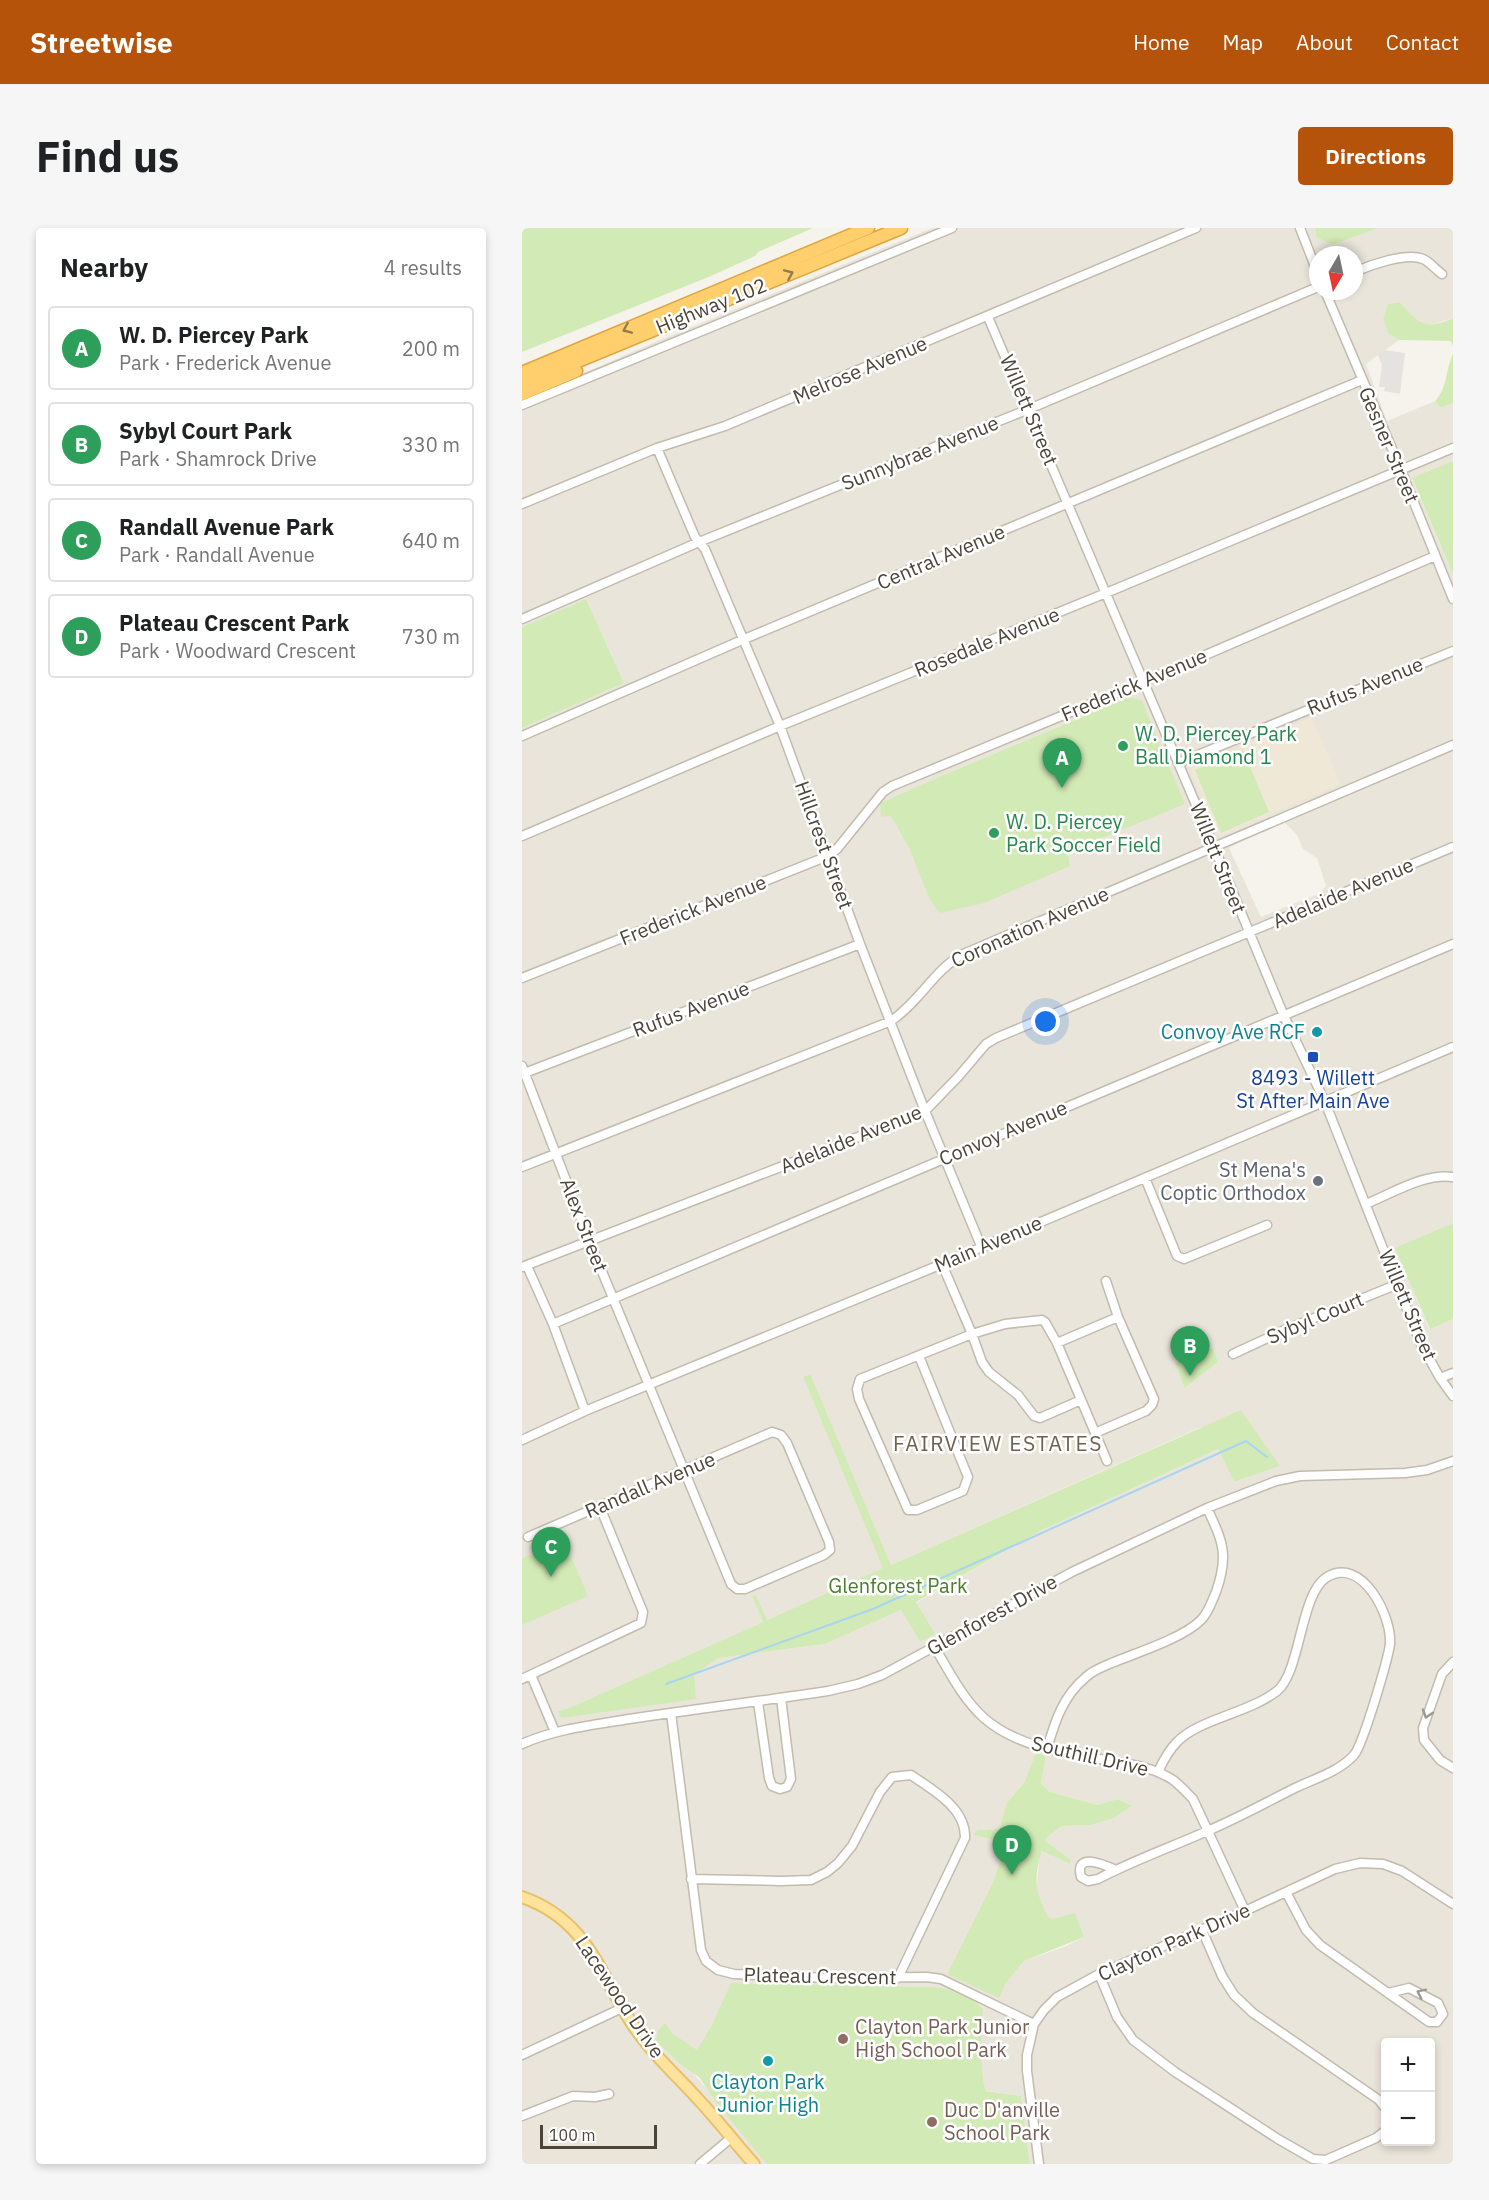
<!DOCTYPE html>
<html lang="en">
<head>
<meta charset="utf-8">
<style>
	:root { --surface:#fff; --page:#f6f6f6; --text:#202124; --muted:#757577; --line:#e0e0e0; --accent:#b45309 }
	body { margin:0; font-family:"IBM Plex Sans",sans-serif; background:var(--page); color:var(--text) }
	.controls { position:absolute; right:18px; bottom:18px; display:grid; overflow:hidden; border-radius:6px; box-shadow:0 3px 9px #0003 }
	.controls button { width:54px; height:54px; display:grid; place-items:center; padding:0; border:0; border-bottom:2px solid var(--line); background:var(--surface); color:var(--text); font:30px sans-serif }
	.compass { position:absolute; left:787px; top:18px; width:54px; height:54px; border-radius:50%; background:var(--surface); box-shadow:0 3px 9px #0003; rotate:189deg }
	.scale { position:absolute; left:18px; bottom:15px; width:117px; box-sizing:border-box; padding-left:6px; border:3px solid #4b4439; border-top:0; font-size:16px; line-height:21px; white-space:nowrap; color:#4b4439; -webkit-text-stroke:4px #fff; paint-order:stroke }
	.you { position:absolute; left:524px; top:794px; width:21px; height:21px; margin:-15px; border:4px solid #fff; border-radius:50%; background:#1a73e8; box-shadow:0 0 0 9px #1a73e833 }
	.badge { display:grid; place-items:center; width:39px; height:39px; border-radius:50%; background:var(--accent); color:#fff; font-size:20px; font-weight:700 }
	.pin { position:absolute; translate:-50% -50px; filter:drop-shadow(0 2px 3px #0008) }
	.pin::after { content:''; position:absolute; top:32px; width:21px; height:18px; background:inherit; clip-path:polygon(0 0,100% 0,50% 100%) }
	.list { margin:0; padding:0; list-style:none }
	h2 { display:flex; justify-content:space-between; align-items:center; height:78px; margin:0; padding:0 24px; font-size:26px }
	h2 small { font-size:20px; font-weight:400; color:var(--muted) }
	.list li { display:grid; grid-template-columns:39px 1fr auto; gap:18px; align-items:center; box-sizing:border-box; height:84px; margin:0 12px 12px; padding:0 12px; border:2px solid var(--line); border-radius:6px }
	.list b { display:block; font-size:22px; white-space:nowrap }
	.list p { margin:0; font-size:20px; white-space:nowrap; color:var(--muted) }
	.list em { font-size:20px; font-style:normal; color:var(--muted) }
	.map { position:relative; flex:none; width:931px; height:1936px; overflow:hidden; border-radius:6px }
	header { display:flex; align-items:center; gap:36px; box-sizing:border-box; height:84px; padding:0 30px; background:var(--accent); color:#fff }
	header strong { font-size:28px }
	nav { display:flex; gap:33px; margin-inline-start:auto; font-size:21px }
	.intro { display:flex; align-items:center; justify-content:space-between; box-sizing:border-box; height:144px; padding:0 36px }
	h1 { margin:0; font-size:42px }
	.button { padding:15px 27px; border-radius:6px; background:var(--accent); color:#fff; font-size:21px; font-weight:700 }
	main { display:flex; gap:36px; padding:0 36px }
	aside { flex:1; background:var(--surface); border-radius:6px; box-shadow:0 3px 9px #0003 }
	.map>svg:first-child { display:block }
	.residential { fill:#eae5da; fill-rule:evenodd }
	.education { fill:#efe8d6 }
	.green { fill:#d2eab5 }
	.parking { fill:#e5e3e0 }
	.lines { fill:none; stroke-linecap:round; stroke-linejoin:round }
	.stream { stroke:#a9d4f2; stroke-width:2 }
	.minor-casing { stroke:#c2bbae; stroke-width:11 }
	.major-casing { stroke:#e6c16a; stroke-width:14 }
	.highway-casing { stroke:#e0a43c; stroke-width:15 }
	.minor { stroke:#fff; stroke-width:8 }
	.major { stroke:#ffe39c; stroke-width:10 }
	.highway { stroke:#ffcf6e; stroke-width:12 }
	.oneway { stroke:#937c4e }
	.oneway2 { stroke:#9c9892 }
	.leisure-dot { fill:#2e9e5b; stroke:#fff; stroke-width:2 }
	.culture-dot { fill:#0f9aa8; stroke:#fff; stroke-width:2 }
	.transit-dot { fill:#1a4fb4; stroke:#fff; stroke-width:2 }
	.worship-dot { fill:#6b7280; stroke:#fff; stroke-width:2 }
	.education-dot { fill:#8d6e63; stroke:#fff; stroke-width:2 }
	.labels { text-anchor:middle; stroke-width:5; stroke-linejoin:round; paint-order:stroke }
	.street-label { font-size:20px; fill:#4b4439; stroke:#fff }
	.leisure-label { font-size:20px; fill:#27864d; stroke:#fff; text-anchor:start }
	.culture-label { font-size:20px; fill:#0d838f; stroke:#fff; text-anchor:end }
	.transit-label { font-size:20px; fill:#164399; stroke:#fff }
	.worship-label { font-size:20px; fill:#5b616d; stroke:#fff; text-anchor:end }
	.park-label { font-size:20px; fill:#4a7f2a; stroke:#fff }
	.education-label { font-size:20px; fill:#785e54; stroke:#fff; text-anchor:start }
	.neighbourhood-label { font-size:21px; letter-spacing:1.5px; fill:#6e6250; stroke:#fff }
</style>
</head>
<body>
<header>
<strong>Streetwise</strong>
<nav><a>Home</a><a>Map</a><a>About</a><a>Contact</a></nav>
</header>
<div class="intro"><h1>Find us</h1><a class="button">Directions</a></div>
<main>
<aside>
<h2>Nearby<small>4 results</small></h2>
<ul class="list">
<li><span class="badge" style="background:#2e9e5b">A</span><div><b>W. D. Piercey Park</b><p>Park · Frederick Avenue</p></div><em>200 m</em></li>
<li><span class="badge" style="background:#2e9e5b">B</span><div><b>Sybyl Court Park</b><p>Park · Shamrock Drive</p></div><em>330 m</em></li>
<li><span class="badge" style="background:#2e9e5b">C</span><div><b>Randall Avenue Park</b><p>Park · Randall Avenue</p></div><em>640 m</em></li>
<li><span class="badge" style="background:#2e9e5b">D</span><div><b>Plateau Crescent Park</b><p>Park · Woodward Crescent</p></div><em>730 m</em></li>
</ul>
</aside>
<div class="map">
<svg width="931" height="1936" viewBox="0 0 931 1936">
	<rect width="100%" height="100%" fill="#f6f3ec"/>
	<path class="residential" d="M410,0H793L794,9L810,17L857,0H931V90L909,97L896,95L878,74L866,76L861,91L866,105L877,112L844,136L865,193L913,173L919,180L931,175V233L890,251L931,346V995L874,1020L907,1101L931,1091V1936H508L499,1868L453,1861L461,1779L447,1771L412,1759L210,1755L169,1843L251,1936H0V500L102,455L64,371L0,399V172L133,114ZM796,27H832V63H796ZM608,469L546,624L548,638L388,622L369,587L359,575L426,545ZM761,593L775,607L781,621L795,630L804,658L796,666L739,689L707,620ZM691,1120L696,1134L663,1160ZM287,1146L369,1337L679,1199L757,1238L712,1254L696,1221L520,1302L394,1375L412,1406L398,1414L379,1382L303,1416L197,1430L171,1446L174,1471L36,1483L47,1480L241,1394L230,1368L234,1367L245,1392L362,1340L281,1149ZM524,1527L519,1555L528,1564L576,1577L596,1571L610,1578L592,1590L569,1597L540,1598L525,1609L523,1613L548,1636L520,1623L517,1634L514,1665L525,1689L562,1709L542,1719L502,1733L483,1756L425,1746L471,1654L483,1617L482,1614L453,1607L455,1602L479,1601L484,1576ZM864,1814H908V1914H864Z"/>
	<path class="education" d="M790,489L818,556L697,608L668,541Z"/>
	<path class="green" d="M0,0H291L236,24L233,28L189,48L0,124Z
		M793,0H857L810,17L794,9Z
		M878,74C897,96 903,103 931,90V118L929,113L877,112L866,105L861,91L866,76Z
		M931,126V175L919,180L913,173C926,159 923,143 931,126Z
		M931,233V346L890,250Z
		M64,371L102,455L0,500V399Z
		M608,469L620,473L663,576L546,624L548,638L462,675L418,685L408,672L388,622L369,588L359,589L358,575L426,545Z
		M721,522L747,584L699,605L673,542Z
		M931,995V1091L908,1101L873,1020Z
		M691,1120L696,1134L663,1160L653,1135Z
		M288,1146L369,1337L719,1182L758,1238L712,1254L696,1221L520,1302L394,1374L413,1406L398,1414L379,1382L303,1416L197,1430L172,1446L174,1471L39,1490L36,1483L47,1480L241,1394L230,1368L234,1367L245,1392L361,1340L281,1149Z
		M39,1305L66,1368L0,1397V1331C5,1326 8,1328 14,1325C24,1320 28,1310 39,1305Z
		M514,1525L524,1527L519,1555L528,1564L576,1577L596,1571L610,1578L592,1590L569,1597L540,1598L525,1609L523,1613L549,1632L548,1636L520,1623C511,1651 513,1663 526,1689L531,1691L553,1685L562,1709L502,1733L483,1756L477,1770L425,1746L471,1654L483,1617L482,1614L452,1607L455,1602L478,1601L484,1576L503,1553Z
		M209,1755L412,1759L427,1762L449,1771L461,1780C460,1797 457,1849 464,1863L499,1868L508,1936H245L196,1877L177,1849L159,1837L134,1813L136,1803L143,1795L151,1806L175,1822L190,1797Z"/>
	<path class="parking" d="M862,122L883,125L878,166L862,163L863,159H857L860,137L856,127Z"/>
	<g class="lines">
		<path class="stream" d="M144,1456L351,1381L724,1213L745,1229"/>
		<defs>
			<path id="minor" d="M778,0L796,46
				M832,44C848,37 885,24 901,31C908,34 914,42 920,46
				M803,63L876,235L931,371
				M466,89L692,619L762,788L803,874L898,1114L918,1150L931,1168
				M0,177L430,0
				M135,220L173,309L183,321L258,498L338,716L403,883L459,1018
				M0,276L135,220L203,198L674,0
				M0,391L177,314L507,181L796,59
				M0,508L220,412L840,152
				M656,535L931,423
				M0,608L258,498L584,365L931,220
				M0,750L306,628L315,621L361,564L370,558L607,460L913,328
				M0,838L67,1012L209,1356L215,1361H223L302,1327L308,1322L307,1314L265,1215L259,1207L250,1204L6,1309
				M0,846L338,716
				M0,939L369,793C397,774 411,744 439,727L931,517
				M623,950L655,1028L662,1031L745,997
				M844,976C871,965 902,945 931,949
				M420,1036L450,1106L460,1134L467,1144L496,1167L512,1188L518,1190L559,1172
				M5,1038L31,1096L63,1183
				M0,1039L403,883L436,849L464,816L474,810L931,619
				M31,1096L931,716
				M535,1115L596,1089
				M711,1126L765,1101L876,1056
				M397,1128L446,1249L441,1263L395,1282H386L337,1171L335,1161L338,1151L450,1106L483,1096L520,1092L523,1094L535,1115L585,1233
				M918,1150L931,1145
				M573,1205L624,1183L630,1177L632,1171L596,1089L584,1053
				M0,1212L63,1183L420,1036L931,819
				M412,1418C427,1443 440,1470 462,1490C497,1521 551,1526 595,1534C614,1537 635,1541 651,1552C659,1558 665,1565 671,1571L723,1683
				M931,1434L920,1446L901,1500L902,1512L918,1532L931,1540
				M9,1447L33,1504
				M0,1451L119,1395L121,1384L78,1279
				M236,1474L247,1550L250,1558L258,1561L265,1559L269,1551L259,1470
				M149,1485L179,1722L184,1733L196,1742L212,1746L307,1750L405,1749L419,1751L512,1796
				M0,1516C33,1501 71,1497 107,1491C173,1481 240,1473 306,1463L336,1456L360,1447L550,1344L685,1280L754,1253L778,1248L883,1245L905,1242L931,1233
				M525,1521C533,1493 541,1468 564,1449C571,1442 583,1438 592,1434C617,1424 661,1410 679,1392C687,1384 690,1373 694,1364C707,1327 701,1314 685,1280
				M594,1642C583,1637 552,1623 559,1649L566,1653L576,1651C610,1633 647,1620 683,1604C714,1591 743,1575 773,1560C792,1551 818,1543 832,1527C841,1517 866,1431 868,1416C870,1388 840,1328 805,1349C778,1365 779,1444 755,1463C727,1485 677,1491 655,1514C646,1523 641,1533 636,1544
				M169,1651L259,1653L289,1652L305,1644L316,1635L330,1618L358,1564L370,1549L389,1547C411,1562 444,1580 443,1610L376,1750
				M764,1664L784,1702L798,1717L907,1794H915L921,1786L916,1775L887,1760L866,1765
				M680,1702L700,1748L712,1767L731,1785L857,1872L864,1881
				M577,1746L595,1789L611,1812L653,1844L756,1911L791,1931L804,1932L854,1910L864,1902
				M0,1827L100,1780
				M0,1888L51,1868L73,1869L87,1866
				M178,1936L209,1910
				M517,1936L505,1843V1827L512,1796L522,1782L535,1769L577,1746L723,1683L813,1641L838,1635L861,1636L880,1643L931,1676"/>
			<path id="major" d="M0,1669C75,1695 80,1762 125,1816C140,1835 159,1852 175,1870C195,1891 213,1915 232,1936"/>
			<path id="highway" d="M0,145L346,0
				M0,156L379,0
				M0,166L54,143"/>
		</defs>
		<use href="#minor" class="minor-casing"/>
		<use href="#major" class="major-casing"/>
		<use href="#highway" class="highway-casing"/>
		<use href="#minor" class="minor"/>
		<use href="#major" class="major"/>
		<use href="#highway" class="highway"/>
	</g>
	<defs><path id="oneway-chevron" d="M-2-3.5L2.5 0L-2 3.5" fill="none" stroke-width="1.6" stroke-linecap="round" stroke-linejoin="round" transform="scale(1.5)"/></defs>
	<g class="oneway">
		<use href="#oneway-chevron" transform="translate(267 46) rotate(-23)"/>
		<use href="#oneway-chevron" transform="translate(105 101) rotate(157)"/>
	</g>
	<g class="oneway2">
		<use href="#oneway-chevron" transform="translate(905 1486) rotate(108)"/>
		<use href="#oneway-chevron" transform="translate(899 1765) rotate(-154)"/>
	</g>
	<g class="leisure-dot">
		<circle cx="601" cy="518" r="6"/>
		<circle cx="472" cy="605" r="6"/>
	</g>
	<g class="culture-dot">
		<circle cx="795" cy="804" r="6"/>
		<circle cx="246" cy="1833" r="6"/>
	</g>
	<rect class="transit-dot" x="785" y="823" width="12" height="12" rx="3"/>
	<circle class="worship-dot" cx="796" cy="953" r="6"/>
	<g class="education-dot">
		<circle cx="321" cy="1811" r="6"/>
		<circle cx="410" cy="1894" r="6"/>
	</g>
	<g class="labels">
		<g class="street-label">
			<text transform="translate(189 78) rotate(-22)" y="7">Highway 102</text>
			<text transform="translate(338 142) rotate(-23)" y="7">Melrose Avenue</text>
			<text transform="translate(507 182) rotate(67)" y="7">Willett Street</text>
			<text transform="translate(867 217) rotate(67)" y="7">Gesner Street</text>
			<text transform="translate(398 225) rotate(-22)" y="7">Sunnybrae Avenue</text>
			<text transform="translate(419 329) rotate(-23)" y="7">Central Avenue</text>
			<text transform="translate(465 414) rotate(-22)" y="7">Rosedale Avenue</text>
			<text transform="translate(612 457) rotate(-23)" y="7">Frederick Avenue</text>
			<text transform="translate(843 458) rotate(-22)" y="7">Rufus Avenue</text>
			<text transform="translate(302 617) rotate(70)" y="7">Hillcrest Street</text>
			<text transform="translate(696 630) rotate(68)" y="7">Willett Street</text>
			<text transform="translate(821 665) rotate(-23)" y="7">Adelaide Avenue</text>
			<text transform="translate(171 682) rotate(-22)" y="7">Frederick Avenue</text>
			<text transform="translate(508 699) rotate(-24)" y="7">Coronation Avenue</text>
			<text transform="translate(169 781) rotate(-21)" y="7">Rufus Avenue</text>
			<text transform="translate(481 905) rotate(-23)" y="7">Convoy Avenue</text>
			<text transform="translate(329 911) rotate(-22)" y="7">Adelaide Avenue</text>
			<text transform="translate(62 997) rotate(69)" y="7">Alex Street</text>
			<text transform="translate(466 1016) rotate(-23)" y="7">Main Avenue</text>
			<text transform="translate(886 1077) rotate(67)" y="7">Willett Street</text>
			<text transform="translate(793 1090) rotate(-23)" y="7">Sybyl Court</text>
			<text transform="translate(128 1257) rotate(-23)" y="7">Randall Avenue</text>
			<text transform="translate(470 1387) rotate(-29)" y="7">Glenforest Drive</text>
			<text transform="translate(568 1528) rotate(13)" y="7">Southill Drive</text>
			<text transform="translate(652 1714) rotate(-24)" y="7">Clayton Park Drive</text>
			<text transform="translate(298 1748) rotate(1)" y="7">Plateau Crescent</text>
			<text transform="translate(98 1769) rotate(56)" y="7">Lacewood Drive</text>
		</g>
		<g class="leisure-label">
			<text x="613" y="513">W. D. Piercey Park<tspan x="613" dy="23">Ball Diamond 1</tspan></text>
			<text x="484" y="601">W. D. Piercey<tspan x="484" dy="23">Park Soccer Field</tspan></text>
		</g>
		<g class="culture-label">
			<text x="783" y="811">Convoy Ave RCF</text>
			<text x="246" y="1861" text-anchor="middle">Clayton Park<tspan x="246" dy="23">Junior High</tspan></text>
		</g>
		<g class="transit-label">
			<text x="791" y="857">8493 - Willett<tspan x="791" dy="23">St After Main Ave</tspan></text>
		</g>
		<g class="worship-label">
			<text x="784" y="949">St Mena's<tspan x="784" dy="23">Coptic Orthodox</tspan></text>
		</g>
		<g class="park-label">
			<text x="376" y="1365">Glenforest Park</text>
		</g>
		<g class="education-label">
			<text x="333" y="1806">Clayton Park Junior<tspan x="333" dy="23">High School Park</tspan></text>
			<text x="422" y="1889">Duc D'anville<tspan x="422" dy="23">School Park</tspan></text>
		</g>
		<g class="neighbourhood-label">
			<text x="476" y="1223">FAIRVIEW ESTATES</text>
		</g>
	</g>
</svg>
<div class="controls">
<button>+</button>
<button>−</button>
</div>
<svg class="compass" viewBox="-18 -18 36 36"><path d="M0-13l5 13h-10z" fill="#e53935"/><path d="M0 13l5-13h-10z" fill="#757577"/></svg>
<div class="scale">100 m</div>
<div class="you"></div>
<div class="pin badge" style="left:540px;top:560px;background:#2e9e5b">A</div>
<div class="pin badge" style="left:668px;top:1148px;background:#2e9e5b">B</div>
<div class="pin badge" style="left:29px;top:1349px;background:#2e9e5b">C</div>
<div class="pin badge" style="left:490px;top:1647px;background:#2e9e5b">D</div>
</div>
</main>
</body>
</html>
